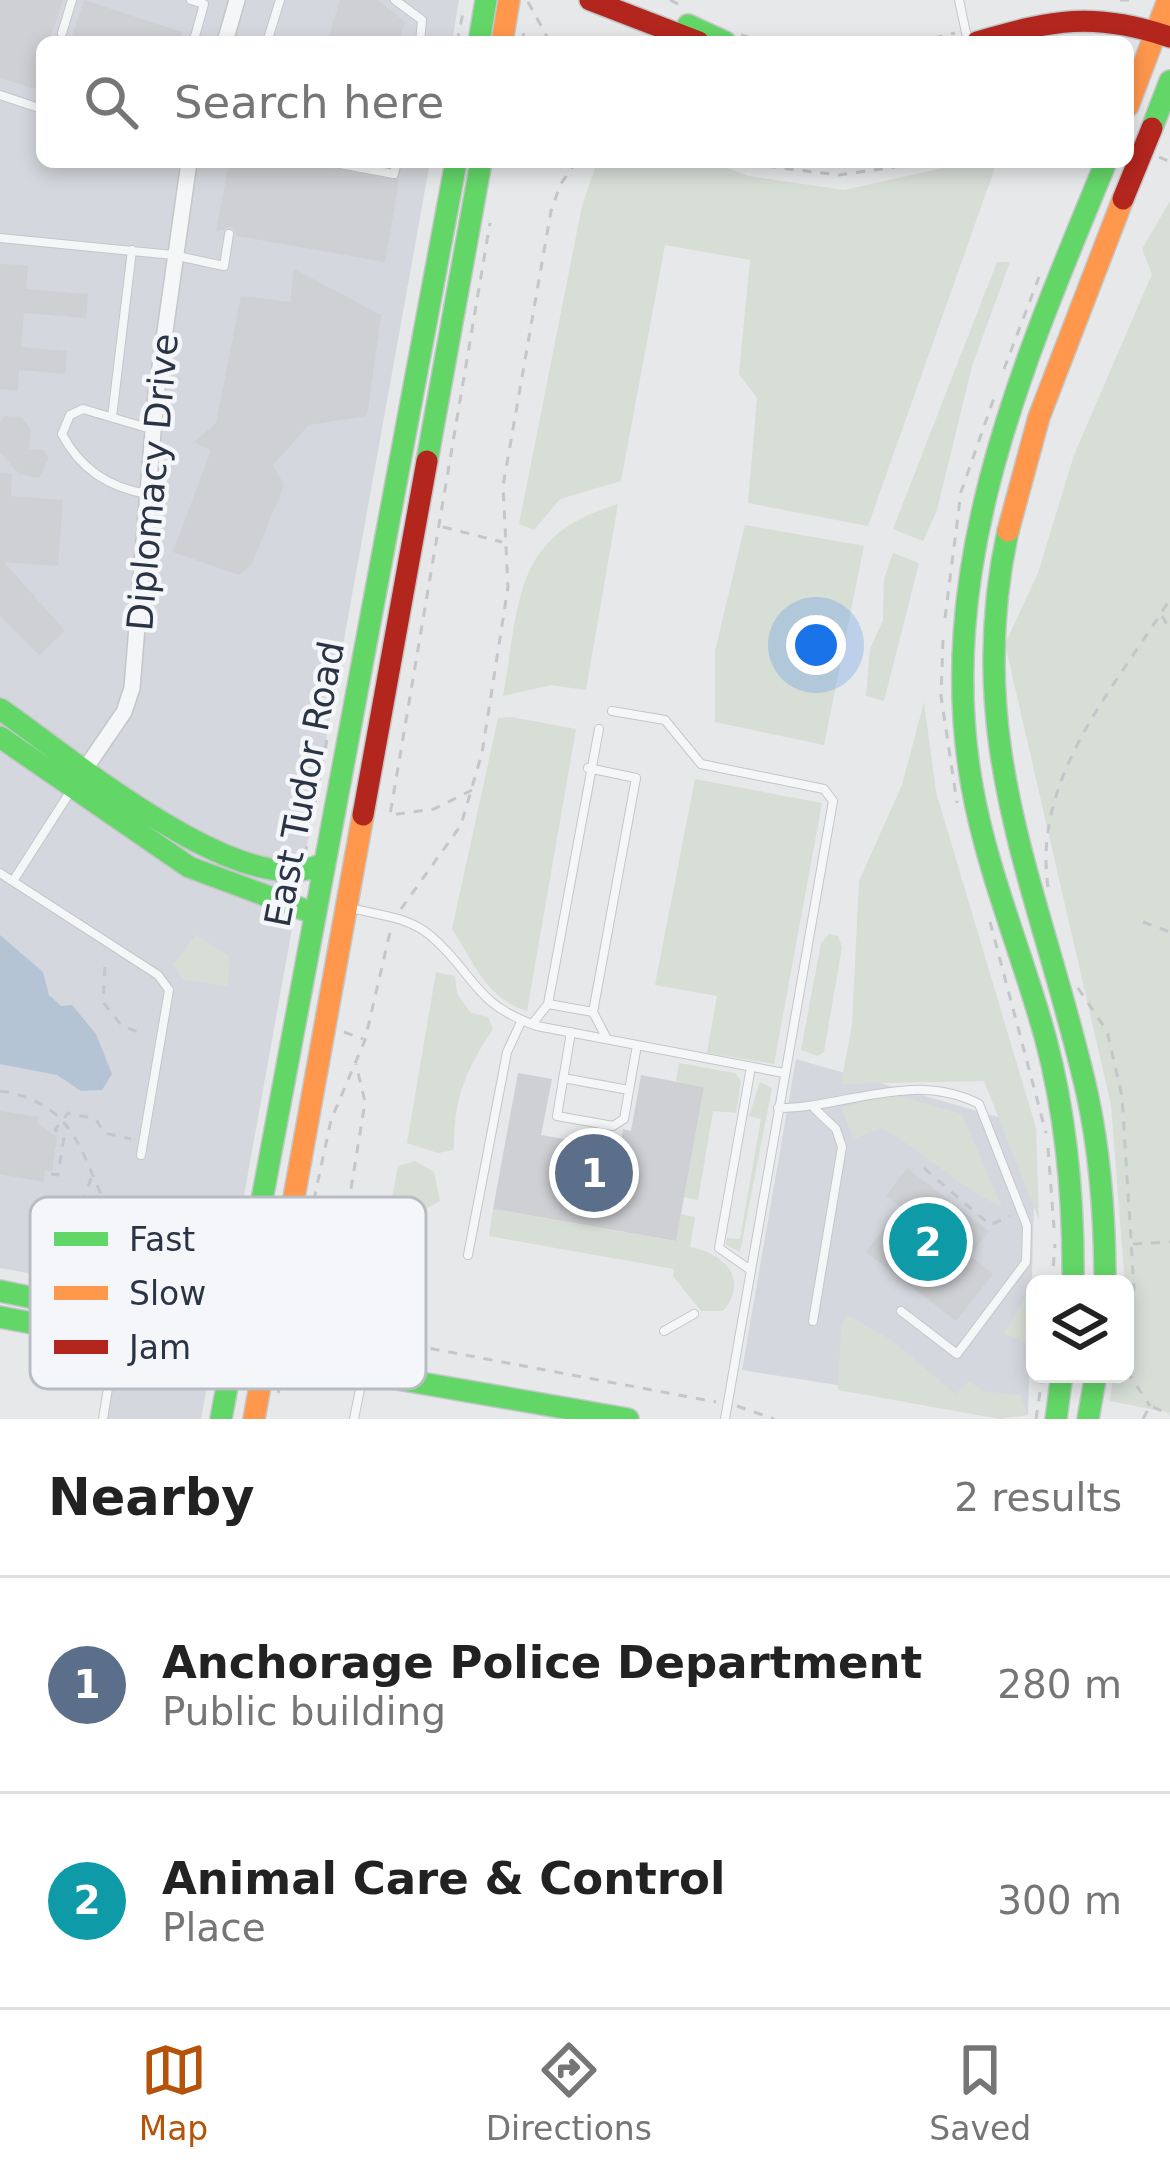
<!DOCTYPE html>
<html lang="en">
<head>
<meta charset="utf-8">
<style>
	:root { --surface:#fff; --page:#f6f6f6; --text:#222; --muted:#767676; --line:#e0e0e0; --accent:#b45309 }
	body { margin:0; font-family:"DejaVu Sans",sans-serif; background:var(--page); color:var(--text) }
	.controls { position:absolute; right:36px; bottom:36px; display:grid; overflow:hidden; border-radius:18px; box-shadow:0 6px 18px #0003 }
	.controls button { width:108px; height:108px; display:grid; place-items:center; padding:0; border:0; border-bottom:3px solid var(--line); background:var(--surface); color:var(--text); font:60px sans-serif }
	.you { position:absolute; left:816px; top:645px; width:42px; height:42px; margin:-30px; border:9px solid #fff; border-radius:50%; background:#1a73e8; box-shadow:0 0 0 18px #1a73e833 }
	.badge { display:grid; place-items:center; width:78px; height:78px; border-radius:50%; background:var(--accent); color:#fff; font-size:39px; font-weight:700 }
	.pin { position:absolute; translate:-50% -50%; border:6px solid #fff; box-shadow:0 3px 12px #0006 }
	.list { margin:0; padding:0; list-style:none }
	h2 { display:flex; justify-content:space-between; align-items:center; height:156px; margin:0; padding:0 48px; font-size:51px }
	h2 small { font-size:39px; font-weight:400; color:var(--muted) }
	.list li { display:grid; grid-template-columns:78px 1fr auto; gap:36px; align-items:center; box-sizing:border-box; height:216px; padding:0 48px; border-top:3px solid var(--line) }
	.list b { display:block; font-size:45px; white-space:nowrap }
	.list p { margin:0; font-size:39px; white-space:nowrap; color:var(--muted) }
	.list em { font-size:39px; font-style:normal; color:var(--muted) }
	.icon { flex:none; width:66px; height:66px; fill:none; stroke:currentColor; stroke-width:2; stroke-linecap:round; stroke-linejoin:round }
	.map { position:relative; flex:none; width:1170px; height:1419px; overflow:hidden }
	.search { position:absolute; background:var(--surface); box-shadow:0 6px 18px #0003; left:36px; right:36px; top:36px; height:132px; display:flex; align-items:center; gap:30px; box-sizing:border-box; padding:0 42px; border-radius:18px; color:var(--muted); font-size:45px }
	.sheet { height:588px; background:var(--surface) }
	nav { display:flex; justify-content:space-around; align-items:center; box-sizing:border-box; height:168px; border-top:3px solid var(--line); background:var(--surface); font-size:33px; color:var(--muted) }
	nav a { display:grid; justify-items:center; gap:6px }
	nav .on { color:var(--accent) }
	.map>svg:first-child { display:block }
	.built { fill:#d4d7dd }
	.green { fill:#d6ded6 }
	.water { fill:#b4c4d5 }
	.building { fill:#ced0d3 }
	.lines { fill:none; stroke-linecap:round; stroke-linejoin:round }
	.lane-casing { stroke:#c4c6c8; stroke-width:10 }
	.street-casing { stroke:#c4c6c8; stroke-width:18 }
	.fast-casing { stroke:#c4c6c8; stroke-width:24 }
	.slow-casing { stroke:#c4c6c8; stroke-width:24 }
	.jam-casing { stroke:#c4c6c8; stroke-width:24 }
	.path { stroke:#c5c6ca; stroke-width:3; stroke-dasharray:9 9; stroke-linecap:butt }
	.lane { stroke:#f5f6f7; stroke-width:8 }
	.street { stroke:#f5f6f7; stroke-width:15 }
	.fast { stroke:#63d668; stroke-width:21 }
	.slow { stroke:#ff974d; stroke-width:21 }
	.jam { stroke:#b3261e; stroke-width:21 }
	.jam-bridge-casing { stroke:#c4c6c8; stroke-width:24; stroke-linecap:butt }
	.path-bridge { stroke:#c5c6ca; stroke-width:3; stroke-dasharray:9 9; stroke-linecap:butt }
	.jam-bridge { stroke:#b3261e; stroke-width:21 }
	.labels { text-anchor:middle; stroke-width:9; stroke-linejoin:round; paint-order:stroke }
	.street-label { font-size:36px; fill:#2b3445; stroke:#f4f6f9 }
	.key { fill:#f4f6f9; stroke:#b8bcc3; stroke-width:3 }
	.key-label { font-size:33px; fill:#2b3445 }
</style>
</head>
<body>
<div class="map">
<svg width="1170" height="1419" viewBox="0 0 1170 1419">
	<rect width="100%" height="100%" fill="#e6e8ea"/>
	<path class="built" d="M0,0H459L452,42H42V162H430L225,1301L206,1306L0,1268Z
		M796,1059L1036,1128L1028,1415L742,1370Z
		M109,1353L196,1368L208,1381L201,1419H98Z"/>
	<path class="green" d="M597,162H712L749,176L844,190L970,162H997L868,526L748,503L757,398L739,374L750,260L665,245L621,481L560,499L534,530L519,524L582,206Z
		M1170,201V1413L1110,1401L1113,1374H1125V1284L1111,1105L1005,644L1038,573L1074,455L1152,274L1142,249Z
		M997,262H1010L972,366L937,510L923,541L893,529Z
		M618,504L586,690L551,685L503,696C521,601 511,536 618,504Z
		M745,525L864,546L824,745L715,722V651Z
		M893,553L919,563L884,701L866,696L870,649L883,620L884,579Z
		M924,702L936,792L1036,1128L1039,1220L984,1081L841,1084L852,1025L859,881L902,785Z
		M511,717L576,729L527,1011C486,999 474,962 452,929L498,718Z
		M695,779L822,803L774,1064L707,1053L717,996L655,985Z
		M829,934L838,936L842,947L824,1052L818,1056L801,1050L821,943Z
		M196,935L229,956L228,986L184,980L173,965Z
		M436,972L455,976L457,994L471,1013L488,1017L493,1029C466,1069 453,1100 454,1150L438,1153L407,1143Z
		M679,1063L735,1073L741,1081L736,1113L713,1111L698,1200L684,1197L704,1087L676,1081Z
		M760,1082L772,1088L740,1252L726,1245L727,1238L740,1239L761,1119L749,1116Z
		M893,1094L962,1114L1002,1207C957,1186 924,1151 881,1128L854,1139L841,1108Z
		M415,1161L434,1172L440,1201L422,1211L399,1307L374,1296L398,1166Z
		M493,1209L675,1241L681,1214L695,1217L690,1247C724,1253 750,1279 723,1311H701L673,1276L674,1269L489,1236Z
		M1035,1289V1346L1002,1333C1017,1318 1018,1301 1035,1289Z
		M847,1315L893,1341L955,1394L969,1381L983,1391L1020,1395L1028,1415L1000,1419L838,1390L841,1325Z"/>
	<path class="water" d="M0,935L43,972L49,995L61,1006L72,1005L96,1034L112,1074L102,1090L81,1091L57,1075L0,1064Z"/>
	<path class="building" d="M0,0H63L49,42H42L35,89L0,78Z
		M84,0L182,32L179,42H70Z
		M340,0H378L405,22L399,42H327Z
		M229,162H298L399,180L385,262L237,236L231,226L216,232Z
		M0,264L28,265L26,289L88,294L86,318L24,313L21,347L67,351L65,374L19,370L18,391L0,389Z
		M294,269L381,315L367,416L309,425L273,465L284,485L251,566L239,575L173,552L211,450L194,442L216,423L241,296L290,302Z
		M5,416L21,417L31,429L29,449L44,450L49,458L39,478L19,474L0,452V421Z
		M0,473L12,474L11,496L63,500L58,566L4,562L65,631L39,655L0,616Z
		M518,1073L552,1079L541,1135L620,1149L623,1129L631,1131L641,1075L704,1087L676,1241L493,1209Z
		M0,1111L39,1117L37,1123L57,1137L52,1171L45,1170L43,1182L0,1174Z
		M907,1168L989,1231L970,1256L993,1274L956,1321L866,1252L901,1207L886,1196Z"/>
	<g class="lines">
		<defs>
			<path id="lane" d="M191,0L204,4L194,40L200,42
				M395,0L422,20L420,42
				M959,0L968,42
				M62,33L72,0
				M267,42L280,0
				M0,95L42,109
				M329,162L394,174L397,162
				M0,238L173,255L224,266L229,234
				M112,417L132,250
				M148,494C109,488 80,469 62,434L70,415L83,409L151,429
				M612,711L665,720L701,764L824,789L833,801L725,1419
				M588,768L636,778L593,1012
				M0,873L158,975L169,990L141,1155
				M13,881L72,789
				M352,908C380,916 407,916 431,936C476,975 472,1003 537,1026L784,1073
				M548,1004L593,1012L607,1039
				M533,1023L548,1004L599,729
				M571,1032L557,1116L613,1126L624,1119L637,1045
				M563,1078L629,1090
				M778,1108C847,1108 912,1070 979,1104L1027,1226L1026,1262L957,1354L901,1311
				M468,1255L507,1052L522,1020
				M749,1269L719,1248L751,1067
				M813,1321L842,1147L836,1129L815,1109
				M664,1331L694,1314
				M103,1419L116,1339
				M354,1419L363,1374"/>
			<path id="street" d="M225,42L237,0
				M83,772L124,712L132,688L156,395L189,162"/>
			<path id="fast" d="M688,25L725,42
				M479,42L486,0
				M1152,128L1170,81
				M427,461L481,162
				M1008,531C961,744 1042,893 1087,1093C1101,1157 1105,1219 1105,1284
				M0,709C67,755 244,905 322,864
				M0,737L189,867L313,913
				M1073,1284C1074,1201 1067,1120 1046,1040C1023,955 987,872 972,786C933,566 1024,361 1106,162
				M0,1291L213,1335L233,1349L265,1356L628,1419
				M0,1317L211,1356L233,1349
				M221,1419L456,162
				M1056,1419L1062,1374
				M1088,1419L1096,1374"/>
			<path id="slow" d="M502,42L509,0
				M1128,106L1168,0
				M1008,531L1039,417L1123,199
				M254,1419L363,815"/>
			<path id="jam" d="M590,0L699,42
				M977,42C1053,20 1093,11 1170,37
				M363,815L427,461"/>
		</defs>
		<use href="#lane" class="lane-casing"/>
		<use href="#street" class="street-casing"/>
		<use href="#fast" class="fast-casing"/>
		<use href="#slow" class="slow-casing"/>
		<use href="#jam" class="jam-casing"/>
		<path class="path" d="M670,0L684,7
			M1120,0H1130
			M528,2L550,42
			M741,35L765,42
			M457,42L464,8
			M523,42L524,29
			M916,42L955,33
			M1159,157L1170,162
			M731,162L839,175L929,162
			M1004,369L1039,277
			M443,527L502,542
			M1162,616L1170,630
			M945,618L961,492L995,395
			M943,640L941,696L957,803
			M472,790L434,809L390,815L490,223
			M305,855L330,723
			M1048,887C1032,777 1115,688 1170,599
			M401,909L461,825L482,753L508,587L503,486L551,211L560,185L576,162
			M990,922L1046,1133
			M1143,922L1170,932
			M105,967L103,1002L122,1026L141,1033
			M1078,988L1107,1031L1122,1096L1134,1288L1125,1332
			M344,1032L363,1039
			M0,1091C123,1109 59,1237 196,1273
			M1048,1148L1054,1228
			M924,1168L990,1225L1010,1216
			M51,1174L58,1175L64,1137L55,1130L68,1113L96,1119L104,1133L131,1139
			M91,1178L83,1202L97,1291
			M310,1218L331,1120L365,1040L391,928
			M1133,1244L1170,1242
			M1052,1284L1055,1244
			M76,1288L221,1309
			M296,1300L346,1220L365,1102L356,1064
			M289,1322L716,1402
			M1125,1353L1127,1371L1150,1406
			M278,1393L284,1375
			M737,1406L774,1419
			M1036,1419L1042,1379
			M1143,1419L1150,1406L1170,1414"/>
		<use href="#lane" class="lane"/>
		<use href="#street" class="street"/>
		<use href="#fast" class="fast"/>
		<use href="#slow" class="slow"/>
		<use href="#jam" class="jam"/>
		<defs>
			<path id="jam-bridge" d="M1123,199L1152,128"/>
		</defs>
		<use href="#jam-bridge" class="jam-bridge-casing"/>
		<path class="path-bridge" d="M196,1273C248,1285 283,1278 308,1226"/>
		<use href="#jam-bridge" class="jam-bridge"/>
	</g>
	<g class="labels">
		<g class="street-label">
			<text transform="translate(152 482) rotate(-85)" y="13">Diplomacy Drive</text>
			<text transform="translate(304 784) rotate(-79)" y="13">East Tudor Road</text>
		</g>
	</g>
	<rect x="30" y="1197" width="396" height="192" rx="18" class="key"/>
	<rect x="54" y="1232" width="54" height="14" fill="#63d668"/>
	<rect x="54" y="1286" width="54" height="14" fill="#ff974d"/>
	<rect x="54" y="1340" width="54" height="14" fill="#b3261e"/>
	<g class="key-label">
		<text x="129" y="1251">Fast</text>
		<text x="129" y="1305">Slow</text>
		<text x="129" y="1359">Jam</text>
	</g>
</svg>
<div class="controls">
<button><svg class="icon" aria-label="layers" viewBox="0 0 24 24"><path d="M12 4l9 5-9 5-9-5zM3 14l9 5 9-5"/></svg></button>
</div>
<div class="you"></div>
<div class="pin badge" style="left:594px;top:1173px;background:#5c6f8a">1</div>
<div class="pin badge" style="left:928px;top:1242px;background:#0f9aa8">2</div>
<div class="search"><svg class="icon" aria-label="search" viewBox="0 0 24 24"><circle cx="10" cy="10" r="6"/><path d="M15 15l6 6"/></svg>Search here</div>
</div>
<section class="sheet">
<h2>Nearby<small>2 results</small></h2>
<ul class="list">
<li><span class="badge" style="background:#5c6f8a">1</span><div><b>Anchorage Police Department</b><p>Public building</p></div><em>280 m</em></li>
<li><span class="badge" style="background:#0f9aa8">2</span><div><b>Animal Care &amp; Control</b><p>Place</p></div><em>300 m</em></li>
</ul>
</section>
<nav>
<a class="on"><svg class="icon" aria-label="map" viewBox="0 0 24 24"><path d="M3 6l6-2 6 2 6-2v14l-6 2-6-2-6 2zM9 4v14M15 6v14"/></svg>Map</a>
<a><svg class="icon" aria-label="directions" viewBox="0 0 24 24"><path d="M12 3l9 9-9 9-9-9zM9 14v-3h6M13 9l2 2-2 2"/></svg>Directions</a>
<a><svg class="icon" aria-label="saved" viewBox="0 0 24 24"><path d="M7 4h10v16l-5-4-5 4z"/></svg>Saved</a>
</nav>
</body>
</html>
